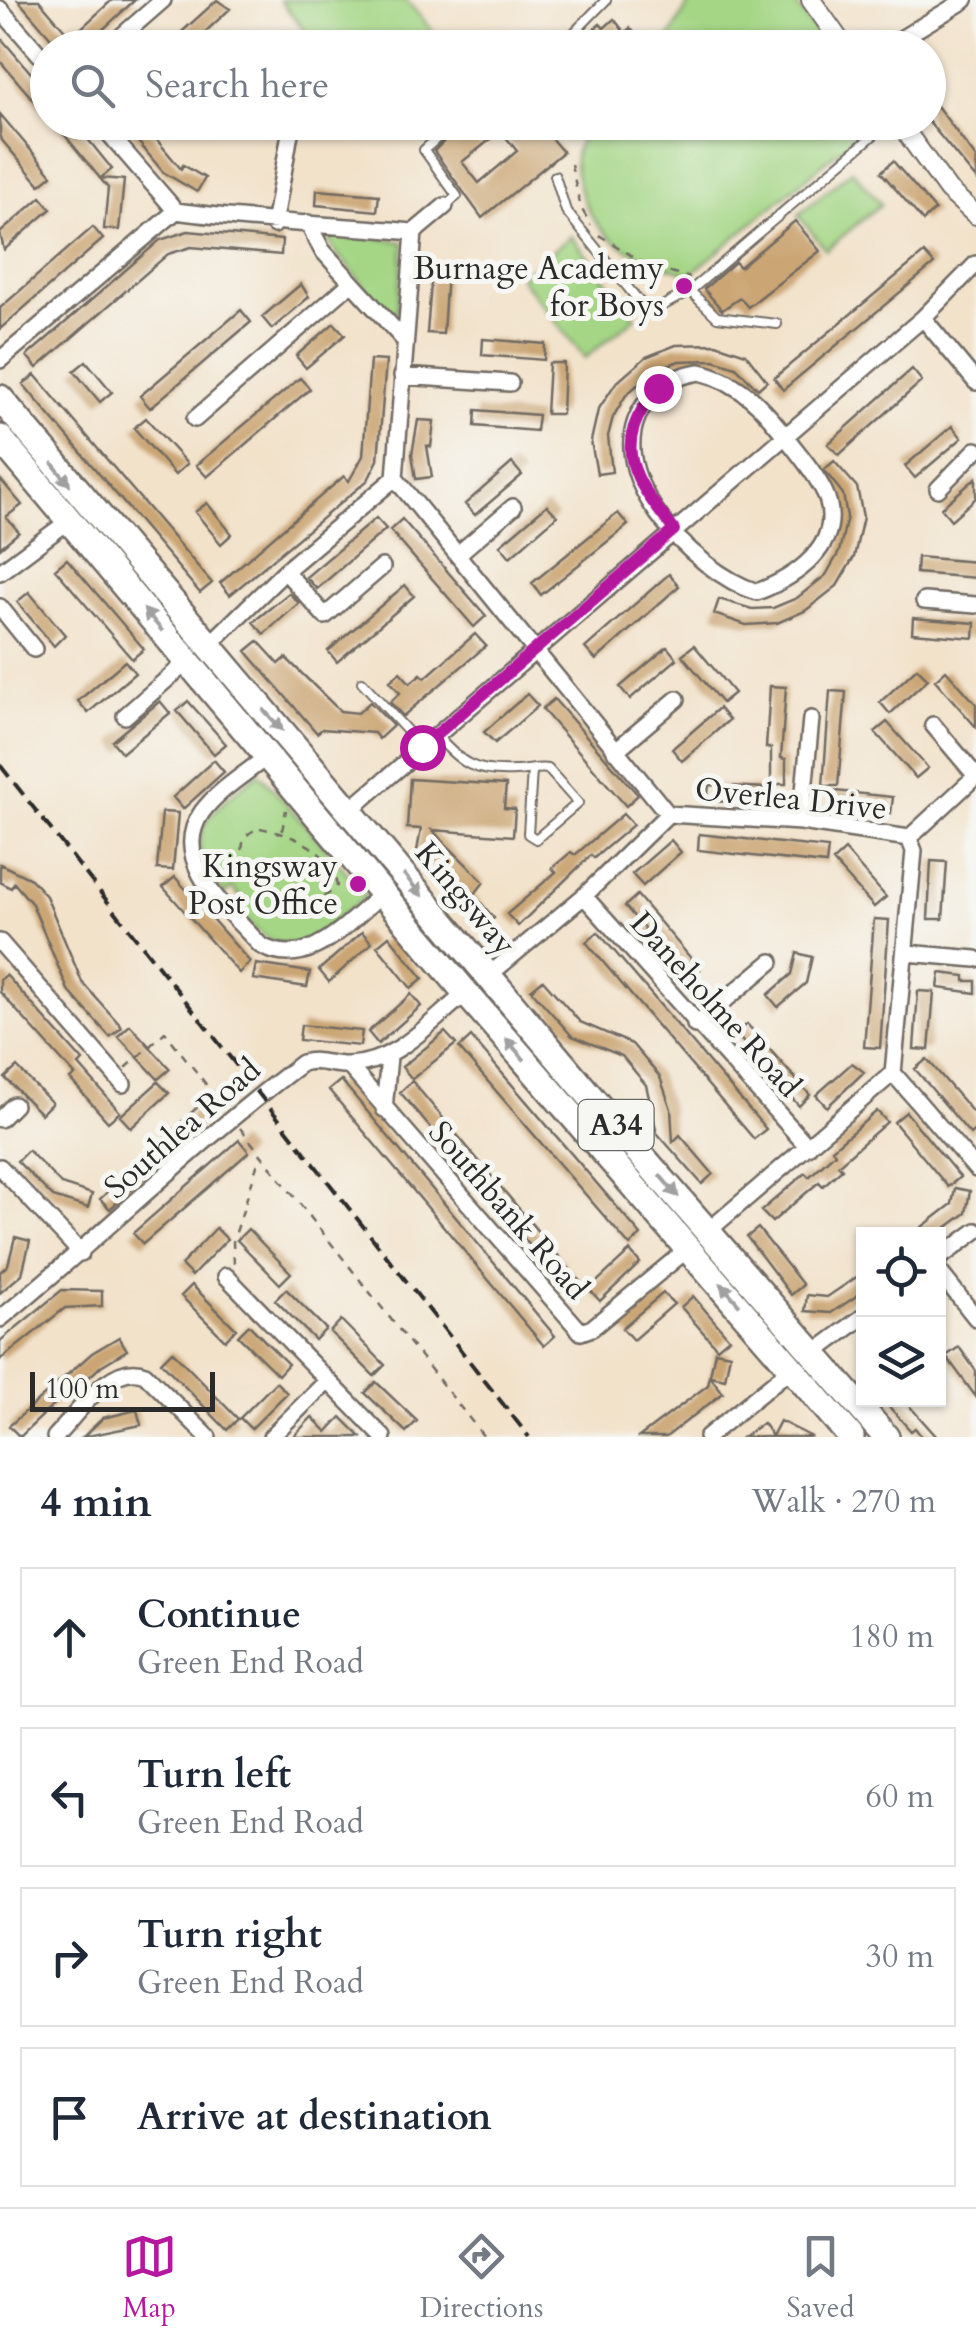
<!DOCTYPE html>
<html lang="en">
<head>
<meta charset="utf-8">
<style>
	:root { --surface:#fff; --page:#f2f2f3; --text:#1f2937; --muted:#747a83; --line:#e0e1e3; --accent:#b5179e }
	body { margin:0; font-family:Cardo,serif; background:var(--page); color:var(--text) }
	.controls { position:absolute; right:30px; bottom:30px; display:grid; overflow:hidden; border-radius:0px; box-shadow:0 2px 8px #0004 }
	.controls button { width:90px; height:90px; display:grid; place-items:center; padding:0; border:0; border-bottom:2px solid var(--line); background:var(--surface); color:var(--text); font:50px sans-serif }
	.scale { position:absolute; left:30px; bottom:25px; width:185px; box-sizing:border-box; padding-left:10px; border:5px solid #2b2b2b; border-top:0; font-size:28px; line-height:35px; white-space:nowrap; color:#2b2b2b; -webkit-text-stroke:8px #f6f6f2; paint-order:stroke }
	.stop { position:absolute; width:30px; height:30px; margin:-22px; border:8px solid #b5179e; border-radius:50%; background:#fff }
	.stop.end { background:#b5179e; border-color:#fff; box-shadow:0 2px 10px #0008 }
	.list { margin:0; padding:0; list-style:none }
	h2 { display:flex; justify-content:space-between; align-items:center; height:130px; margin:0; padding:0 40px; font-size:42px }
	h2 small { font-size:32px; font-weight:400; color:var(--muted) }
	.list li { display:grid; grid-template-columns:65px 1fr auto; gap:30px; align-items:center; box-sizing:border-box; height:140px; margin:0 20px 20px; padding:0 20px; border:2px solid var(--line); border-radius:0px }
	.list b { display:block; font-size:38px; white-space:nowrap }
	.list p { margin:0; font-size:32px; white-space:nowrap; color:var(--muted) }
	.list em { font-size:32px; font-style:normal; color:var(--muted) }
	.icon { flex:none; width:55px; height:55px; fill:none; stroke:currentColor; stroke-width:2; stroke-linecap:round; stroke-linejoin:round }
	.map { position:relative; flex:none; width:976px; height:1437px; overflow:hidden }
	.search { position:absolute; background:var(--surface); box-shadow:0 2px 8px #0004; left:30px; right:30px; top:30px; height:110px; display:flex; align-items:center; gap:25px; box-sizing:border-box; padding:0 35px; border-radius:55px; color:var(--muted); font-size:38px }
	.sheet { height:770px; background:var(--surface) }
	nav { display:flex; justify-content:space-around; align-items:center; box-sizing:border-box; height:140px; border-top:2px solid var(--line); background:var(--surface); font-size:28px; color:var(--muted) }
	nav a { display:grid; justify-items:center; gap:5px }
	nav .on { color:var(--accent) }
	.map>svg:first-child { display:block }
	.green { fill:#a4d685; stroke:#688058; stroke-width:2.5 }
	.building { fill:#cba573; fill-rule:evenodd }
	.lines { fill:none; stroke-linecap:round; stroke-linejoin:round }
	.service-casing { stroke:#716b63; stroke-width:12 }
	.minor-casing { stroke:#716b63; stroke-width:20 }
	.tertiary-casing { stroke:#716b63; stroke-width:22 }
	.trunk-casing { stroke:#716b63; stroke-width:30 }
	.path { stroke:#716b63; stroke-width:2.5; stroke-dasharray:8 8; stroke-linecap:butt }
	.service { stroke:#fff; stroke-width:8 }
	.minor { stroke:#fff; stroke-width:15 }
	.tertiary { stroke:#fff; stroke-width:18 }
	.trunk { stroke:#fff; stroke-width:25 }
	.rail { stroke:#2b2b2b; stroke-width:4; stroke-dasharray:15 8; stroke-linecap:butt }
	.oneway { fill:#a0a0a0 }
	.route { stroke:#b5179e; stroke-width:12 }
	.poi-dot { fill:#b5179e; stroke:#f6f6f2; stroke-width:4 }
	.labels { text-anchor:middle; stroke-width:10; stroke-linejoin:round; paint-order:stroke }
	.shield { fill:#f6f6f2; stroke:#686867; stroke-width:2.5 }
	.shield-label { font-size:30px; font-weight:bold; fill:#2b2b2b }
	.poi-label { font-size:32px; fill:#2b2b2b; stroke:#f6f6f2; text-anchor:end }
	.street-label { font-size:32px; fill:#2b2b2b; stroke:#f6f6f2 }
</style>
</head>
<body>
<div class="map">
<svg width="976" height="1437" viewBox="0 0 976 1437">
	<rect width="100%" height="100%" fill="#f6f6f2"/>
	<filter id="ink" filterUnits="userSpaceOnUse"><feTurbulence type="fractalNoise" baseFrequency=".01" numOctaves="2"/><feDisplacementMap in="SourceGraphic" scale="20" xChannelSelector="R" yChannelSelector="G"/><feConvolveMatrix kernelMatrix="1 2 1 2 8 2 1 2 1" color-interpolation-filters="sRGB"/></filter>
	<filter id="wash" filterUnits="userSpaceOnUse"><feTurbulence type="fractalNoise" baseFrequency=".0048" numOctaves="4" result="noise"/><feDisplacementMap in="SourceGraphic" scale="40" xChannelSelector="R" yChannelSelector="G"/><feGaussianBlur stdDeviation="2.25" result="paint"/><feColorMatrix in="noise" values="0 0 0 0 0 0 0 0 0 0 0 0 0 0 0 0 0 1.4 0 .05"/><feComposite in="paint" operator="in"/></filter>
	<g filter="url(#wash)">
		<rect width="100%" height="100%" fill="#f2e2ca"/>
		<path class="green" d="M280,0H406L447,47H318Z
			M691,0H793L826,47H664Z
			M595,122H872V123L691,274C635,258 591,241 577,179C571,153 576,141 595,122Z
			M852,170L881,204L826,250L798,215Z
			M339,232L404,242L397,312H387L333,249L329,240Z
			M571,236L636,317L585,358L520,277Z
			M259,773L367,895L307,944C275,950 259,935 239,912L247,905L232,888L224,894C173,836 211,811 259,773Z"/>
		<g id="blocks">
			<path class="building" d="M18,0H39L69,35L57,45Z
				M112,0H135L86,45L76,33Z
				M217,0L230,9L188,48H181L174,39Z
				M614,19L625,33L630,28L649,48H572L600,24L604,28Z
				M0,37L48,93V117L0,61Z
				M928,94L976,158V179L928,121Z
				M0,114L52,175L40,185L0,138Z
				M54,122H74L112,169L101,178L124,180L119,230L104,229L108,188Z
				M122,122H142L181,169L183,165L205,178L197,192L163,172Z
				M463,122H566L550,137L563,152L482,218L434,151ZM501,131L517,151L479,183L462,162Z
				M893,161L935,210L923,221L881,172Z
				M317,190L379,195L377,211L316,205Z
				M41,197L51,209L4,250L0,233Z
				M795,221L820,251L748,307L740,298L722,310L704,289L735,262L740,267Z
				M93,227L103,239L0,329V308Z
				M188,231L282,240L281,255L191,247L168,254L37,368L27,356L160,240Z
				M924,253L934,264L783,390L774,378Z
				M432,271L447,272L443,334L427,333Z
				M301,284L309,297L272,329L262,317Z
				M241,310L251,322L150,408L140,396Z
				M334,323L345,335L306,368L296,356Z
				M483,339L545,344L544,360L482,355Z
				M716,344L746,354L767,381L758,389L736,367L714,360L679,361L654,370L626,395L613,417L608,436L612,472L597,474L591,441L598,410L615,384L646,357L676,345Z
				M370,360L386,361L378,460L368,480L230,595L220,583L344,476L349,481L363,456Z
				M86,361L112,392L100,402L74,371Z
				M549,363H564L562,414H546Z
				M912,369L922,381L839,455L828,444Z
				M35,375L212,583L200,593L23,384Z
				M300,378L310,389L207,477L196,465Z
				M476,410L538,415L536,431L475,426Z
				M146,418L187,464L175,475L134,428Z
				M418,420L434,421L431,447L427,446L432,477L416,479L412,454Z
				M952,426L962,438L915,478L905,466Z
				M834,461L857,487L863,517L854,557L837,586L805,611L777,623L746,625L714,614L719,599L752,609L773,608L797,598L826,575L839,552L847,517L843,494L824,470Z
				M512,463L522,475L475,515L465,504Z
				M976,478V498L951,520L941,508Z
				M0,479L22,505L6,517L19,532L0,548Z
				M207,503L232,534L221,544L195,512Z
				M547,505L557,516L510,557L500,545Z
				M618,513L628,525L541,595L532,583Z
				M376,518L386,529L317,589L306,577Z
				M402,519L486,616L474,627L390,530Z
				M917,557L976,562V578L916,573Z
				M67,559L144,649L132,659L55,569Z
				M669,574L679,586L596,660L585,648Z
				M405,585L414,596L337,662L328,651Z
				M29,592L65,635L54,646L17,602Z
				M289,593L299,603L264,634L253,622Z
				M913,618L975,623L974,638L912,633Z
				M475,634L486,646L403,716L390,702L400,693L390,681L400,672L410,683L421,674L425,678Z
				M258,641L279,664L286,658L340,711L358,713L370,702L393,726L379,739L374,733L322,729L317,733L246,651Z
				M694,645L734,693L722,703L682,655Z
				M667,647L677,659L630,699L620,687Z
				M125,661L135,673L88,713L78,701Z
				M917,668L928,679L890,714L880,702Z
				M946,670L976,704V727L935,680Z
				M770,686L786,687L781,758L786,759V784H771V748H766Z
				M830,691L846,692L838,786H823Z
				M527,694L538,706L495,743L484,732Z
				M554,699L638,795L626,806L542,709Z
				M160,701L170,713L122,753L112,741Z
				M188,701L226,744L214,754L177,711Z
				M719,708L729,720L682,761L672,749Z
				M887,722L928,768L916,778L875,732Z
				M214,760L224,772L183,809L173,797Z
				M410,779L506,785L504,808L515,809L513,836L432,830L484,882L474,895L494,918L482,928L417,851L421,829L407,828Z
				M709,785L766,788L765,803L707,801Z
				M835,791L893,797L891,813L834,806Z
				M162,812L178,813L173,870L157,869Z
				M623,814L633,825L594,858L591,855L518,926L507,914L556,872L552,868L571,852L575,855Z
				M699,834L828,848L826,864L698,850Z
				M671,840L681,852L643,886L632,874Z
				M845,850L886,897L874,907L833,861Z
				M931,861L947,862L943,919H928Z
				M0,864L31,879L46,896L82,982L122,1027L110,1037L68,990L32,904L14,883L11,888L0,882Z
				M175,877L250,962L239,973L163,887Z
				M637,895L700,969L688,979L625,906Z
				M874,919L889,920L880,1048L864,1047Z
				M362,932L372,943L329,982L319,970Z
				M598,932L766,1129L754,1139L586,942Z
				M389,936L423,978L411,988L377,946Z
				M797,953L812,957L806,983L778,1007L768,995L792,974Z
				M256,964L310,972L307,987L253,979Z
				M940,973L965,976V981H976V993L938,988Z
				M6,975L83,1061L79,1065L120,1112L108,1122L70,1079L75,1075L0,992V980Z
				M543,980L580,1022L632,1044L660,1077L671,1109L673,1142L680,1135L713,1174L702,1184L657,1133L646,1085L622,1056L572,1036L531,990Z
				M918,991L934,992L929,1050L914,1049Z
				M411,994L421,1006L378,1044L368,1032Z
				M747,1024L810,1095L799,1106L736,1034Z
				M130,1025L170,1069L158,1079L118,1036Z
				M301,1025L362,1031L360,1046L299,1040Z
				M445,1032L456,1044L412,1079L402,1067Z
				M471,1037L641,1235L630,1246L459,1048Z
				M927,1059L976,1116V1129L970,1134L915,1069Z
				M852,1063L864,1072L827,1107L816,1095Z
				M17,1067L52,1103L41,1114L5,1078Z
				M341,1080L555,1336L544,1346L329,1090Z
				M412,1081L587,1290L576,1300L400,1092Z
				M158,1082L169,1093L131,1128L120,1116Z
				M208,1097L219,1108L110,1209L100,1199Z
				M877,1111L887,1122L838,1165L842,1169L823,1186L819,1182L772,1222L761,1211L805,1173L809,1177L835,1153L832,1149Z
				M906,1112L960,1177L948,1187L894,1122Z
				M239,1140L249,1152L143,1244L133,1233Z
				M28,1150L61,1184L92,1194L88,1208L53,1197L17,1161Z
				M955,1188L970,1191L966,1213L938,1234H913L952,1204Z
				M216,1228L227,1239L192,1276L181,1265Z
				M758,1228L803,1285L791,1295L747,1237Z
				M248,1229L291,1273L280,1284L237,1240Z
				M15,1237L30,1241L22,1274L0,1293V1272L8,1265Z
				M630,1251L640,1263L600,1301L589,1289Z
				M864,1272V1291L831,1313L805,1311L807,1295L827,1297Z
				M192,1285L236,1329L225,1340L181,1296Z
				M286,1289L326,1329L315,1340L275,1300Z
				M62,1290L102,1291V1306L65,1308L0,1360V1341Z
				M663,1293L674,1304L633,1340L622,1328Z
				M693,1296L729,1338L717,1348L681,1307Z
				M341,1320L385,1365L374,1376L330,1332Z
				M249,1325L288,1364L278,1375L238,1336Z
				M119,1337L127,1350L101,1366L65,1400L62,1397L20,1437L9,1426L92,1353Z
				M959,1347L976,1371V1397L946,1356Z
				M172,1351L238,1419L227,1430L161,1362Z
				M715,1351L730,1354L725,1379L710,1376L723,1393L666,1437H639L708,1385Z
				M276,1382L287,1393L251,1429L240,1418Z
				M376,1382L417,1421L406,1432L365,1393Z
				M883,1400H904L937,1437H922L915,1428L911,1431Z
				M137,1410L141,1425L83,1437L103,1418Z
				M312,1417L327,1432L341,1417L361,1437H293Z
				M780,1421L812,1437H743L763,1423L772,1436Z"/>
		</g>
	</g>
	<g filter="url(#ink)">
		<use href="#blocks" fill-opacity="0" stroke="#716b63" stroke-width="2.5"/>
		<g class="lines">
			<defs>
				<path id="service" d="M559,48L606,0
					M555,176L566,211L642,305L653,311L690,291L889,122
					M445,206L457,196L424,150L455,122
					M690,291L717,317L777,324
					M362,682L422,747
					M436,735C461,764 475,773 515,771C527,771 538,767 548,769L578,803L536,839L528,834L532,770"/>
				<path id="minor" d="M0,9L48,64
					M108,48L163,0
					M886,48L965,0
					M99,122L176,211C256,222 334,225 414,232L395,478L668,814L801,822L909,838L976,776
					M308,223L322,250L404,340
					M274,225L292,122
					M414,232L445,206
					M923,318L976,382
					M0,360L176,211
					M700,372C741,382 764,408 789,441C801,457 820,479 827,498C843,547 794,578 757,592C694,572 592,468 648,400C663,383 678,375 700,372Z
					M402,376L510,383
					M195,419L350,284
					M938,489L976,450
					M458,554L513,507
					M285,571L325,616L382,567
					M0,572L70,520
					M924,601L976,605
					M0,607L34,649
					M207,647L285,571L395,478
					M125,716L188,661
					M933,725L976,776
					M615,751L677,699
					M269,755C248,772 218,790 202,812C167,862 230,911 260,945C308,973 349,921 383,893
					M350,810L923,318L976,264
					M801,822L811,719
					M584,896L808,1147
					M0,942L123,1084
					M907,953L976,959
					M489,975L584,896L668,814
					M695,1025L771,962
					M348,1065L581,1332L592,1328L690,1247
					M893,1073L976,1169
					M384,1109L389,1057
					M0,1119L14,1105
					M0,1167L81,1253
					M708,1231L893,1073L914,851L909,838
					M938,1259L976,1231
					M938,1270L976,1318
					M226,1276L383,1437
					M0,1319C103,1235 196,1142 302,1063C319,1058 331,1066 348,1065C396,1064 431,1021 466,993
					M814,1353L864,1316
					M55,1437C77,1415 111,1360 145,1374L208,1437
					M271,1437L328,1380
					M707,1437L793,1367"/>
				<path id="tertiary" d="M811,0L845,48
					M899,122L948,190L976,215"/>
				<path id="trunk" d="M0,398L601,1109L886,1437
					M0,438L466,993L851,1437"/>
			</defs>
			<use href="#service" class="service-casing"/>
			<use href="#minor" class="minor-casing"/>
			<use href="#tertiary" class="tertiary-casing"/>
			<use href="#trunk" class="trunk-casing"/>
			<path class="path" d="M571,164L581,208L591,225
				M599,235L645,264L690,278
				M260,828C293,835 330,848 337,886C297,934 204,845 260,828Z
				M282,831L286,810
				M126,1068L165,1032L223,1106
				M240,1128L484,1437
				M234,1264L233,1242L260,1156"/>
			<use href="#service" class="service"/>
			<use href="#minor" class="minor"/>
			<use href="#tertiary" class="tertiary"/>
			<use href="#trunk" class="trunk"/>
			<path class="rail" d="M0,765L529,1437"/>
		</g>
		<defs><path id="oneway-solid" d="M-6-.8H1V-3.2L6.5 0L1 3.2V.8H-6Z" transform="scale(2.5)"/></defs>
		<g class="oneway">
			<use href="#oneway-solid" transform="translate(61 474) rotate(51)"/>
			<use href="#oneway-solid" transform="translate(153 620) rotate(-130)"/>
			<use href="#oneway-solid" transform="translate(273 720) rotate(48)"/>
			<use href="#oneway-solid" transform="translate(413 885) rotate(50)"/>
			<use href="#oneway-solid" transform="translate(515 1049) rotate(-131)"/>
			<use href="#oneway-solid" transform="translate(669 1186) rotate(49)"/>
			<use href="#oneway-solid" transform="translate(730 1294) rotate(-131)"/>
		</g>
	</g>
	<g class="lines" filter="url(#ink)">
		<path class="route" d="M422,747L674,530C634,479 608,446 658,388"/>
	</g>
	<g class="poi-dot">
		<circle cx="684" cy="286" r="10"/>
		<circle cx="358" cy="884" r="10"/>
	</g>
	<g class="labels">
		<rect class="shield" x="578.5" y="1100" width="75" height="50" rx="8"/>
		<g class="shield-label">
			<text x="616" y="1135">A34</text>
		</g>
		<g class="poi-label">
			<text x="664" y="279">Burnage Academy<tspan x="664" dy="37">for Boys</tspan></text>
			<text x="338" y="877">Kingsway<tspan x="338" dy="37">Post Office</tspan></text>
		</g>
		<g class="street-label">
			<text transform="translate(791 798) rotate(6)" y="11">Overlea Drive</text>
			<text transform="translate(466 898) rotate(50)" y="11">Kingsway</text>
			<text transform="translate(716 1004) rotate(48)" y="11">Daneholme Road</text>
			<text transform="translate(182 1128) rotate(-41)" y="11">Southlea Road</text>
			<text transform="translate(509 1210) rotate(49)" y="11">Southbank Road</text>
		</g>
	</g>
</svg>
<div class="controls">
<button><svg class="icon" aria-label="locate" viewBox="0 0 24 24"><circle cx="12" cy="12" r="6"/><path d="M12 2v4M12 18v4M2 12h4M18 12h4"/></svg></button>
<button><svg class="icon" aria-label="layers" viewBox="0 0 24 24"><path d="M12 4l9 5-9 5-9-5zM3 14l9 5 9-5"/></svg></button>
</div>
<div class="scale">100 m</div>
<div class="stop" style="left:422px;top:747px"></div>
<div class="stop end" style="left:658px;top:388px"></div>
<div class="search"><svg class="icon" aria-label="search" viewBox="0 0 24 24"><circle cx="10" cy="10" r="6"/><path d="M15 15l6 6"/></svg>Search here</div>
</div>
<section class="sheet">
<h2>4 min<small>Walk · 270 m</small></h2>
<ul class="list">
<li><svg class="icon" aria-label="ahead" viewBox="0 0 24 24"><path d="M12 20V5M6 11l6-6 6 6"/></svg><div><b>Continue</b><p>Green End Road</p></div><em>180 m</em></li>
<li><svg class="icon" aria-label="left" viewBox="0 0 24 24"><path d="M17 20v-9H6M10 6l-5 5 5 5"/></svg><div><b>Turn left</b><p>Green End Road</p></div><em>60 m</em></li>
<li><svg class="icon" aria-label="right" viewBox="0 0 24 24"><path d="M7 20v-9h11M14 6l5 5-5 5"/></svg><div><b>Turn right</b><p>Green End Road</p></div><em>30 m</em></li>
<li><svg class="icon" aria-label="arrive" viewBox="0 0 24 24"><path d="M6 21V4h12l-3 4 3 4H6"/></svg><div><b>Arrive at destination</b></div></li>
</ul>
</section>
<nav>
<a class="on"><svg class="icon" aria-label="map" viewBox="0 0 24 24"><path d="M3 6l6-2 6 2 6-2v14l-6 2-6-2-6 2zM9 4v14M15 6v14"/></svg>Map</a>
<a><svg class="icon" aria-label="directions" viewBox="0 0 24 24"><path d="M12 3l9 9-9 9-9-9zM9 14v-3h6M13 9l2 2-2 2"/></svg>Directions</a>
<a><svg class="icon" aria-label="saved" viewBox="0 0 24 24"><path d="M7 4h10v16l-5-4-5 4z"/></svg>Saved</a>
</nav>
</body>
</html>
